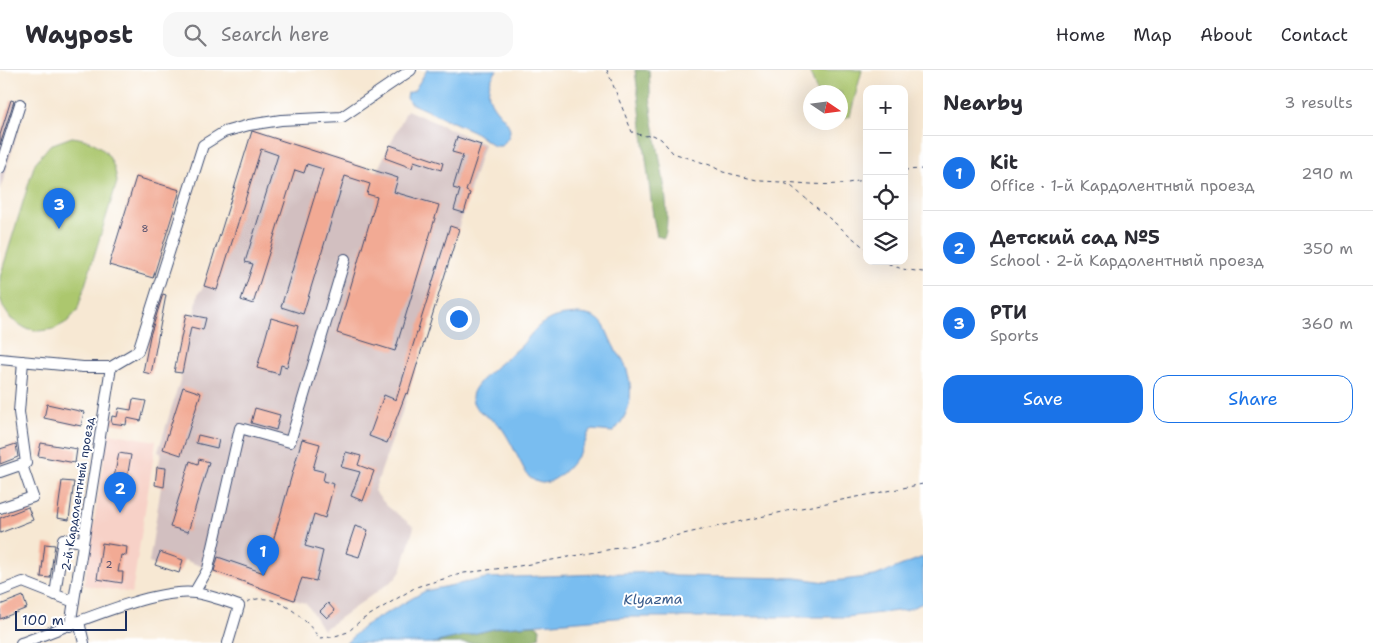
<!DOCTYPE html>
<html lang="en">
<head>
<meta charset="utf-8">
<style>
	:root { --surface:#fff; --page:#f7f7f7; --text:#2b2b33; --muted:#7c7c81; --line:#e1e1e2; --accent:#1a73e8 }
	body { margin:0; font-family:"Shantell Sans",sans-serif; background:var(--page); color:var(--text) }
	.controls { position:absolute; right:15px; top:15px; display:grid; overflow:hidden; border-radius:10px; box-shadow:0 5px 20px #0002 }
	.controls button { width:45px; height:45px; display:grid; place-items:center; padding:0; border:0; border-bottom:1px solid var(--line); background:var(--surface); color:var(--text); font:25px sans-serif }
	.compass { position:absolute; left:803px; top:15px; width:45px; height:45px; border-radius:50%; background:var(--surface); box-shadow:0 5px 20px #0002; rotate:103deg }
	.scale { position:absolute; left:15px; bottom:12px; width:112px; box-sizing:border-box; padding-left:5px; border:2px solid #1b2f5e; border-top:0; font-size:14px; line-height:18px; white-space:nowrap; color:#1b2f5e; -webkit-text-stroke:4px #fff; paint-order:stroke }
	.you { position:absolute; left:458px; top:248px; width:18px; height:18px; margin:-12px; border:4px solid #fff; border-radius:50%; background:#1a73e8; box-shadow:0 0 0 8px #1a73e833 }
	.badge { display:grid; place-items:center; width:32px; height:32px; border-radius:50%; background:var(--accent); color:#fff; font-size:16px; font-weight:700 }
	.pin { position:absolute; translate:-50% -41px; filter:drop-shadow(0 1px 2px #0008) }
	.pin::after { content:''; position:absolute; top:26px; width:18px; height:15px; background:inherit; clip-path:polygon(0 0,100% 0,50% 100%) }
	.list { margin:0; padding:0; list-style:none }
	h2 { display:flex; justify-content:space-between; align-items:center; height:65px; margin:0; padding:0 20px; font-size:21px }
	h2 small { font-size:16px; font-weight:400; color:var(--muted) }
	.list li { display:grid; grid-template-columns:32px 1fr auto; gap:15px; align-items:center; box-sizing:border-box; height:75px; padding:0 20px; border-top:1px solid var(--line) }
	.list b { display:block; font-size:19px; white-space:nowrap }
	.list p { margin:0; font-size:16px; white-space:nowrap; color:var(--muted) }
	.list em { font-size:16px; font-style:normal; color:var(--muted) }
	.actions { display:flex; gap:10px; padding:15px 20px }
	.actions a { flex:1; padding:11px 0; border:1px solid var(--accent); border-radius:15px; text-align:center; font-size:18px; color:var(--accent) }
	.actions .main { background:var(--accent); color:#fff }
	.icon { flex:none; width:28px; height:28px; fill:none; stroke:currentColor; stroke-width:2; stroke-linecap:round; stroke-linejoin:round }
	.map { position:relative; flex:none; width:923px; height:573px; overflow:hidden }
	header { display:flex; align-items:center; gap:30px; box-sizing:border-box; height:70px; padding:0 25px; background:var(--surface); border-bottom:1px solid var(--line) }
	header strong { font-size:24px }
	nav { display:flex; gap:28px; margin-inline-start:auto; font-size:18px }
	.search { width:350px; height:45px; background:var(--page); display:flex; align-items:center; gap:12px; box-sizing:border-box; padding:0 18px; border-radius:15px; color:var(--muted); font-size:19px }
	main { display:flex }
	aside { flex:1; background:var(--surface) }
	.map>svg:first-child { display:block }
	.built { fill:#f7d1c7 }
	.industrial { fill:#d2bfc0 }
	.green { fill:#acc76e; stroke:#647b66 }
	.forest { fill:#89ac61; stroke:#526e60 }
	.water { fill:#79bdf0; stroke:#4a76a7 }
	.building { fill:#f2aa94 }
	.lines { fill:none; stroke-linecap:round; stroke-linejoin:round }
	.minor-casing { stroke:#3c4b70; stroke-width:12 }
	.path { stroke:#3c4b70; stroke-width:1; stroke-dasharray:4 4; stroke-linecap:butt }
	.minor { stroke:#fff; stroke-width:10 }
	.labels { text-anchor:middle; stroke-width:4; stroke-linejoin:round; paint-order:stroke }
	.number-label { font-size:10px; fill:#514e6c }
	.street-label { font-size:12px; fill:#1b2f5e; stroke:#fff }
	.water-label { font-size:14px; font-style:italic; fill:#375a8a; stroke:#fff }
</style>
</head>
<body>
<header>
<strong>Waypost</strong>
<div class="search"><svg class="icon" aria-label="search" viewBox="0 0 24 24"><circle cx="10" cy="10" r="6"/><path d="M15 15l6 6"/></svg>Search here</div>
<nav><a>Home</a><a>Map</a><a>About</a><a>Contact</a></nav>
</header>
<main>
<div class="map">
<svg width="923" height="573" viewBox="0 0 923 573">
	<rect width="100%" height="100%" fill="#fff"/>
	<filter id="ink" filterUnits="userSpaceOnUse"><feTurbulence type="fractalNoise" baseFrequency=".02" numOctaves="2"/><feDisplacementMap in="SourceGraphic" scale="10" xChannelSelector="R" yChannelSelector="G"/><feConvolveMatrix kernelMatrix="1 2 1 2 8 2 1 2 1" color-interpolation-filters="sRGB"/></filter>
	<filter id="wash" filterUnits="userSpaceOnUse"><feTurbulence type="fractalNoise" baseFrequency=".0096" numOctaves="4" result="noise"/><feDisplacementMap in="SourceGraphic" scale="20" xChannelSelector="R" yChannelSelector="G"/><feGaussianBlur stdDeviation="1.12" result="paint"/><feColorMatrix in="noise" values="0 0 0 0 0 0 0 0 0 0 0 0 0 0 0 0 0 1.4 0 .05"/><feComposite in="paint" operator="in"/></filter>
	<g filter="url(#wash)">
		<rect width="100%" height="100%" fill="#f7e8d3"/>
		<path class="built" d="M108,363L156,371L132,523L84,515Z"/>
		<path class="industrial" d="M11,30L26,35L0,120V65Z
			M407,40L484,74L402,342L374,421L387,436L414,457L401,501L396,508L323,560L307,534L184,490L179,503L149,493L161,417L155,415L161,383L158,382L182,304L174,302L186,244L194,246L198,224L204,216L252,61L377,101Z"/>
		<path class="green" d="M809,0H862L850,46L841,49V22H817Z
			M72,67C99,70 114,84 117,112L77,241L67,252L54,259L39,261L25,258L11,249L3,237L0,227V207L35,93L50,75Z"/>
		<path class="forest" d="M635,0H649C650,15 650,31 652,46C656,73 674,146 664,168L657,166L653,146Z
			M535,555L540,558L539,567L529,573H433L502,557Z"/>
		<path class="water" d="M427,0H497C466,43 533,47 501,76H494L473,61L410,33L407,28L408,23L414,21Z
			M578,244C606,246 603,256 614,277C616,282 621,286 623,290C635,316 633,342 613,362L591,360C587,364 587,368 585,373C578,387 560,412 543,413C538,413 533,410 529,407C520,394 508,363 498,354C490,347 473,341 472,328C471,312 510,287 521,276C529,268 534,258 545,252C555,245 566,245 578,244Z
			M923,487V533L906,540L846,547H628L502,557L433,573H346L364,556L425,521L487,508L657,502L675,506L796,508L826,512L875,506Z"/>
		<g id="blocks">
			<path class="building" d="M11,30L14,31L0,75V65Z
				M252,61L398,108L394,122L439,135L395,281L337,263L377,127L367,124L370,114L345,106L303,244L281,237L323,99L307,94L304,103L295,100L253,234L241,230L253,194L245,192L278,85L261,79L217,220L204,216Z
				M457,67L481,75L466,121L470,123L464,143L454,140L460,120L453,118L463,85L452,82Z
				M390,75L443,93L441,100L414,91L412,98L385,88Z
				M136,107L180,120L153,208L109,195Z
				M450,156L459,159L408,324L406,323L387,373L369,366L384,325L396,330Z
				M163,224L166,225L151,304L143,302L150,266Z
				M186,244L206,248L203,260L191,257L182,303L174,302Z
				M271,248L298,256L287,297L281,295L279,304L257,298Z
				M183,317L201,323L181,385L163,379Z
				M133,329L146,331L141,351L127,348L126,355L111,353L112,346L117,347L119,338L131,340Z
				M47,334L84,342L81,356L44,348Z
				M255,338L280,345L276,360L251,353Z
				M198,365L219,370L217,378L196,373Z
				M302,369L320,374L313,399L325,402L323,411L334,414L325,448L314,444L305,476L323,481L316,511L302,508L294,530L214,501L218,487L264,503Z
				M41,373L77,379L75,393L38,386Z
				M16,374L18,387L0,394V379Z
				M346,382L361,386L358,395L374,401L363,431L351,426L360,402L341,397Z
				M119,383L131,385L125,420L112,417Z
				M199,389L209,392L188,462L170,457L190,391L198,394Z
				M157,397L166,398L164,417L155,415Z
				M62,411L74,412L69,450L57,448Z
				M28,437L33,450L0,463V448Z
				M355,456L368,460L359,487L346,483Z
				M102,473L127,477L126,486L121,485L118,502H123L122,513L97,509Z
				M45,474L55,475L50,508L41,507Z
				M160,482L183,490L179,503L155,495Z
				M23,526L27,538L0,549V535Z
				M328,533L335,541L327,548L320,541Z"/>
		</g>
	</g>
	<g filter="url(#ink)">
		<use href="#blocks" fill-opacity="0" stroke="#3c4b70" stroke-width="1"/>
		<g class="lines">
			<defs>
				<path id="minor" d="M0,98L20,34
					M0,289L83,297H111L138,281L203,75L224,62L249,55L281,50L342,47L411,0
					M0,402L26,393L19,342L23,291
					M0,438L33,427L22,395
					M0,521L23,512L74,532
					M194,523L208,499L240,358L290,372L345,189
					M55,525L63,469L83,472
					M79,552L84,573
					M70,556L111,297
					M21,573C65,558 151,518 195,523C210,525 225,531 239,536L228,573"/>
			</defs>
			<use href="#minor" class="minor-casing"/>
			<path class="path" d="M607,0L632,62L644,66L653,65L661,69L673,83L710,95L723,102L761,111L781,112L791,116L867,180
				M904,100L923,99
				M784,112C811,114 841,118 867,108
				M881,191L902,199L923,202
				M247,532C274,519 305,547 319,568L332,567L348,562L360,551L416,517L464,503L519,496L629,476L796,439L923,414"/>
			<use href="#minor" class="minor"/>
		</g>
	</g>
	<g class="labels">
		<g class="number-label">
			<text x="145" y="162">8</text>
			<text x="109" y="498">2</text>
		</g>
		<g class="street-label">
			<text transform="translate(78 424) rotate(-81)" y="4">2-й Кардолентный проезд</text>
		</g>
		<g class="water-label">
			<text transform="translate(653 529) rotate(-1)" y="5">Klyazma</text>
		</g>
	</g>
</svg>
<div class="controls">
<button>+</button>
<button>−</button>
<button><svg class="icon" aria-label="locate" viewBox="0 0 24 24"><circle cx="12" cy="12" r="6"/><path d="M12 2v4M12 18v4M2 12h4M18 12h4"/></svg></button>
<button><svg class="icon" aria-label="layers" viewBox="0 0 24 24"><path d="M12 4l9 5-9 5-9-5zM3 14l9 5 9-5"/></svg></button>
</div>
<svg class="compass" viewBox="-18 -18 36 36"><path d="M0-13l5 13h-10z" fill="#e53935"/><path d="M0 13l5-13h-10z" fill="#7c7c81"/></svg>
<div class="scale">100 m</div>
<div class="you"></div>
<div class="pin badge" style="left:263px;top:506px">1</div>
<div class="pin badge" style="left:120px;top:443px">2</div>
<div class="pin badge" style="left:59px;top:159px">3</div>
</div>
<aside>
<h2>Nearby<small>3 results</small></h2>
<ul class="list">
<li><span class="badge">1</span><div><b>Kit</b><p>Office · 1-й Кардолентный проезд</p></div><em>290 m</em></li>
<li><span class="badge">2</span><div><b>Детский сад №5</b><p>School · 2-й Кардолентный проезд</p></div><em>350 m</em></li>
<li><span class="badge">3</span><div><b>РТИ</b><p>Sports</p></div><em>360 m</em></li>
</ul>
<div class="actions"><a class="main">Save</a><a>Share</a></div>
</aside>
</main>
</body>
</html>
